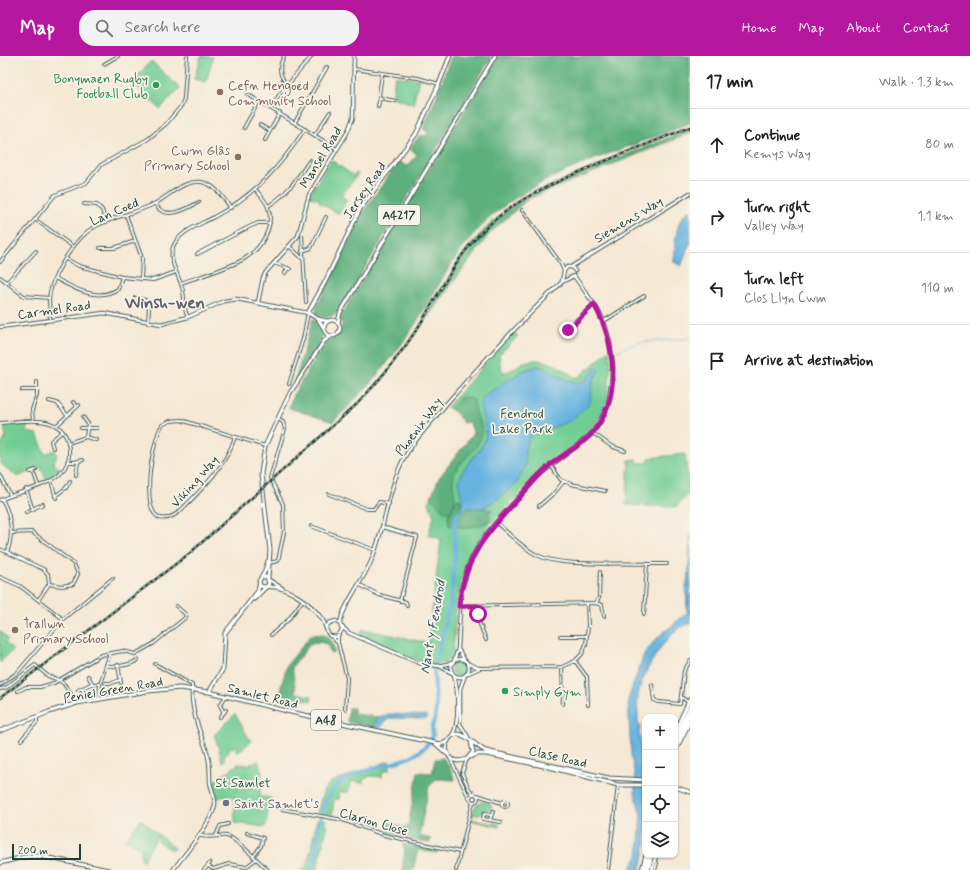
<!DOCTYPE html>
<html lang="en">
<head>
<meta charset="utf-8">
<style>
	:root { --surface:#fff; --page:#f2f2f2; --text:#202124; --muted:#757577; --line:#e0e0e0; --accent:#b5179e }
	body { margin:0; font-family:Mynerve,sans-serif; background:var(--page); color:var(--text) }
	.controls { position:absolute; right:12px; bottom:12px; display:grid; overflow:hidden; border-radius:8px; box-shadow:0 1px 3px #0004 }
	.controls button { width:36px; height:36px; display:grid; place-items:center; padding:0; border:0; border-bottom:1px solid var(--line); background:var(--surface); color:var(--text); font:20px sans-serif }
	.scale { position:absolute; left:12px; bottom:10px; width:69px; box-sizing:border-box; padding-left:4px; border:2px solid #1f3d34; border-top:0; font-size:11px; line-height:14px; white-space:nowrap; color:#1f3d34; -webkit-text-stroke:3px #f7f3e8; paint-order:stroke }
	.stop { position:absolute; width:12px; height:12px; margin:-9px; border:3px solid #b5179e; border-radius:50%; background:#fff }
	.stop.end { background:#b5179e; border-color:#fff; box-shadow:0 1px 4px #0008 }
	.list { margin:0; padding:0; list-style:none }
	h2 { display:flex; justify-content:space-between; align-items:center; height:52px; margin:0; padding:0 16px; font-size:17px }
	h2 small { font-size:13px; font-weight:400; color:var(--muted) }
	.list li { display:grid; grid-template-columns:26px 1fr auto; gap:12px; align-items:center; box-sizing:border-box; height:72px; padding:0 16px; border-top:1px solid var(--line) }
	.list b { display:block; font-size:15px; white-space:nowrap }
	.list p { margin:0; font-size:13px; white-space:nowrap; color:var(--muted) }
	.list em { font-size:13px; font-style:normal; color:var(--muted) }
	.icon { flex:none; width:22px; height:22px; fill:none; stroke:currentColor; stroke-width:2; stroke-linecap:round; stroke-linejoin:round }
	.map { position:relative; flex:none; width:690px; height:814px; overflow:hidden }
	header { display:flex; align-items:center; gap:24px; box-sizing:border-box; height:56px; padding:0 20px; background:var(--accent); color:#fff }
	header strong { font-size:19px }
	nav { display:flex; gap:22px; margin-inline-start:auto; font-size:14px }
	.search { width:280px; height:36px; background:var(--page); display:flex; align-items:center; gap:10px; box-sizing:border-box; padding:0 14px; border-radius:16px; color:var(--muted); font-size:15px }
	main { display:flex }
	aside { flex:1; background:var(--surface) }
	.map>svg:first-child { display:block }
	.green { fill:#72cd94; stroke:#488564 }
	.forest { fill:#5db07e; stroke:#3e7659 }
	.water { fill:#66b3e0; stroke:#42788a }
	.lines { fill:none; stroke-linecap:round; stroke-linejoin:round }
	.stream { stroke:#66b3e0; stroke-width:1 }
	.river { stroke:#66b3e0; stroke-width:4 }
	.minor-casing { stroke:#3f574c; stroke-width:4 }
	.tertiary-casing { stroke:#3f574c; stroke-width:4.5 }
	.secondary-casing { stroke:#3f574c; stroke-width:5 }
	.primary-casing { stroke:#3f574c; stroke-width:5 }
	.minor { stroke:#fff; stroke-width:2 }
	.tertiary { stroke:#fff; stroke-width:2.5 }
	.secondary { stroke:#fff; stroke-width:3 }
	.primary { stroke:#fff; stroke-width:3 }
	.rail-casing { stroke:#1f3d34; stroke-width:2.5 }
	.rail { stroke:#f7f3e8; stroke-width:1; stroke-dasharray:3; stroke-linecap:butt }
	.route { stroke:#b5179e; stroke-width:5 }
	.leisure-dot { fill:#2e9e5b; stroke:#f7f3e8; stroke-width:1.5 }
	.education-dot { fill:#8d6e63; stroke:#f7f3e8; stroke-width:1.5 }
	.worship-dot { fill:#6b7280; stroke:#f7f3e8; stroke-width:1.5 }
	.labels { text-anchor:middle; stroke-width:3.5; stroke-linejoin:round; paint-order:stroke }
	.shield { fill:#f7f3e8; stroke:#60746a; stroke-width:1 }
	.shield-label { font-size:12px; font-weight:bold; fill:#1f3d34 }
	.leisure-label { font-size:13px; fill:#27864d; stroke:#f7f3e8; text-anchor:end }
	.education-label { font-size:13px; fill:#785e54; stroke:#f7f3e8; text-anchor:start }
	.street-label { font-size:13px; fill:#1f3d34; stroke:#f7f3e8 }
	.park-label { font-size:13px; fill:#305a47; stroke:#f7f3e8 }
	.worship-label { font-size:13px; fill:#5b616d; stroke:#f7f3e8; text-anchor:start }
	.water-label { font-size:14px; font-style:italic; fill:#315a5f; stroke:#f7f3e8 }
	.district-label { font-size:17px; font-weight:bold; fill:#5f626a; stroke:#f7f3e8 }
</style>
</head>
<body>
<header>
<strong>Map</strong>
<div class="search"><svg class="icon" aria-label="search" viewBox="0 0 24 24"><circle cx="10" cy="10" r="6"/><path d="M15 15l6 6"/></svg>Search here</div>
<nav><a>Home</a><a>Map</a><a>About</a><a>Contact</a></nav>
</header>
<main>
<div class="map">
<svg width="690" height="814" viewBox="0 0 690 814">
	<rect width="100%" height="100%" fill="#f7f3e8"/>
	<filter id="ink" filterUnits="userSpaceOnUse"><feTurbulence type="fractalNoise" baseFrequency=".025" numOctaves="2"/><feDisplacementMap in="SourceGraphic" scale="8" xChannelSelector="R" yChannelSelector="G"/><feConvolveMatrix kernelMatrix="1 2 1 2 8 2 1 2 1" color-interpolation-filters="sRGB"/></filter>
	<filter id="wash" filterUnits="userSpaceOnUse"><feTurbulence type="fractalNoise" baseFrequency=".012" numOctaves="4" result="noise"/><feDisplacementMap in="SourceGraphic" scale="16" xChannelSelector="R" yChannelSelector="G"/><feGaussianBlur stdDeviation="0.9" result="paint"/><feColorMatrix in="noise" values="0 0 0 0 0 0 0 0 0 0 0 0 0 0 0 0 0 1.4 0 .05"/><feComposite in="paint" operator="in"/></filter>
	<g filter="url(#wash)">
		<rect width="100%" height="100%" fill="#f5e8d4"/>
		<path class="green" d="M201,0L213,1L206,26L194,23Z
			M151,5L180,32L160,53L132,26Z
			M395,20L419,23L413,48L392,41Z
			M331,104L354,120L356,117L358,118L341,140L347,144L339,158L319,146L320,144L309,140Z
			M514,276L518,280L499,299L500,309L503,316C511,317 515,310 522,307C540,299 559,309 574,321H579L609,294L611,311L607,344L603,355L594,371L581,385L549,406L533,421L515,443L492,466L479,484L466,509L456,549L453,598C450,603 447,607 441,608C423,611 378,587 360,579L363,573L428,587L441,483L428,479L434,460L429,447L439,422L473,378C473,365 457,357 447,351Z
			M28,367L26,376L37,378L45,398L55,394L57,399L53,408L61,413L46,424L41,411L17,421L14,418L0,407V392L6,381L4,369Z
			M685,398L689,437L676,451L626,449L629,404L637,403L638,407H648L649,402Z
			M0,575L8,583L5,587L13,594L0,607Z
			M451 612a8 8 0 1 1 16 0a8 8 0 1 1-16 0Z
			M235,658L251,686L237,696L235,690L228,693L229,697L224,699L225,704L222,706L219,693L214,679Z
			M258,705L262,715L260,740L271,742L265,771L235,767L234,740H224L216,743L212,730L213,726L238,708L248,709Z
			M389,705L390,713L382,716V721L370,720L363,724V727L352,725L348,736H340L339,743H334L332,759L317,756L324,734L331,726Z
			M482,746L490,747L492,752L483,755L481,758L473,759L471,763L494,768V767L499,768V771L470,764L476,749Z
			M141,763L175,793L171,794L157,785L159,783L157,781L143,805L141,803V792L126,783Z
			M317,763L326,764L327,771L317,814H302V812L307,811Z"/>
		<path class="forest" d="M451,0H492L339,255C331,262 324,263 315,258L318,248L363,156L399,105L407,111L417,99L410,92L420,79L427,80L428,76L423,73L436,42Z
			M498,0H690V67C623,95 537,116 484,167C451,199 434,242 408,279C386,311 361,339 333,366L289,352L293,339L326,286L340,277L342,270L341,261L345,253Z
			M690,73V77L528,143L490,177L420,271C439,238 457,201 484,174C516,142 556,127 597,110C628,98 659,85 690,73Z
			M313,263C340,272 303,315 294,328Z
			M465,341L474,344C473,357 482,366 482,376C482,392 459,404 454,419C450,435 461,442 448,457L445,456L431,441L439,422L473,378L472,370L468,366L463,367L457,358L451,353L460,342Z
			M457,443L461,444V451L458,458L464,453L473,451L492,454L489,457L490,464C480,473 461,472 449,469L448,460Z
			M323,578L332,585L335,596L331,598L327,588L319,586L311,587L292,611L296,637L312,640L311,645L279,638L287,609L311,579Z
			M349,652H354V658L378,661L373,671L347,666Z
			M443,702L449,710L455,724L436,723L429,731L419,780L431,783L429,787L387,779L388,766L396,768L398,770L408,771L418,716L432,717L435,703Z
			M403,788L438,794L437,797L418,794L413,814H402L405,794Z"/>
		<path class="water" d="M690,154V187L681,210L674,206C675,189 674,164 690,154Z
			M539,310C562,317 579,343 596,311L599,315L593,325L590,347L570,365L530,380L525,394V410L517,427L497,443L483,452H469L458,457C459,455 461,452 462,449C463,440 457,432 460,422C465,406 482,396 485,383C489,369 476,355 482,341L524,314Z
			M690,477V568C670,570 645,613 640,631C637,641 637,649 638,659C638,664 637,667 641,669C636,678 644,695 645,705C647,729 649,794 640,814H630L638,800L641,759L635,737V720L631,698L628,644L644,598L656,583L687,557L686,530L689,517Z
			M390,658L427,660V663L389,662L379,673L374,672L378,661Z"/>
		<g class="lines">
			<path class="stream" d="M617,295L640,286L686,283L690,281
				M600,308L607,303
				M451,479L455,477"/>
			<path class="river" d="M312,814C319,791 316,760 329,739C351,702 414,718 433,680L432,672L435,662L436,651L434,613L451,545L455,498V462L458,457"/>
		</g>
	</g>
	<g filter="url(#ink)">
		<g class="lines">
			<defs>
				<path id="minor" d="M284,0C278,12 279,19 287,29
					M104,8L118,0
					M354,13L418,22L439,28
					M382,18L379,39L380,42L396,45
					M247,38L337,93
					M378,50L380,42
					M271,52L279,39L312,0
					M295,66L327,11
					M260,69L270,75
					M244,72L259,45
					M315,79L330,56
					M265,84L280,57
					M155,147C163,166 187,153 199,146
					M84,148L97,149L102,154L106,166
					M268,150C287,139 298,121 310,104
					M522,154L561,208L564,215
					M126,159L142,202L141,222
					M36,164L72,190
					M302,180L306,246
					M289,190L302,202
					M100,192H114L135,185
					M302,195L311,192L326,161
					M197,198L249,171L258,167H270
					M66,203L79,210L122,221L153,224L176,216
					M0,206L55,139L86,127L101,109L148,83L166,68L182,49L184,42L187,0
					M274,207L290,213
					M285,217L288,212
					M0,221L24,240L49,242
					M55,222C75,233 97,246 118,233L122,221
					M7,226L36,195
					M181,227C198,221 229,212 244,203C261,193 275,171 268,151C266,145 260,139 256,134
					M135,242L145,244L149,252L148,267
					M188,261C183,253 185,244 183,235C181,222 167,204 173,191C179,175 200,169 214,161C255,139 279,112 305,73
					M50,264C50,257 49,250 49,243C51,220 75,181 96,170C115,160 137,157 156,147C170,139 187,121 205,127C216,130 224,143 231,152
					M604,265L644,240
					M568,272H562V277H568V272L594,248
					M289,328L303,283L308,257
					M22,334H37
					M49,345L57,347L67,359
					M73,346L77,351
					M83,361L88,368L86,381
					M33,364L32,354L37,339V326
					M0,367C26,365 67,356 69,394C70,403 66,413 59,419C47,430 16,437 0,444
					M56,370L79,349
					M81,372H97
					M593,377L611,390L625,395
					M235,381C225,412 201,434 179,456C133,489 151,386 162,369L170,365L181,364L265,390
					M68,387L86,381L96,384
					M53,392L51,385L62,376
					M67,406H74L83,404
					M550,408L561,424L571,428L605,435
					M33,415L38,429
					M30,416L36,414
					M0,419L10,439
					M76,419L78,406
					M51,425L56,442
					M26,433L33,454
					M329,438L367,453H374L379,446L389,448
					M55,440L66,432L70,425
					M2,443C11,459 14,479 7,496
					M539,450L555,436L564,425
					M26,456L43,448
					M496,466C508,477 521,491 537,499C562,512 617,506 647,508L644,558
					M311,470L375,494
					M382,471L417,481L400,545
					M11,477L32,476L74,508L78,518L73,528L62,530L49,528
					M0,493L43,513L48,518L49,528L39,543
					M269,507L278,505L284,476L283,448L270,422L285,373L283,366L278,363
					M647,508H667
					M0,521L20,530L63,563
					M360,529L379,539L406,546L407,550
					M596,547L599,542L600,516
					M460,550L596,547L602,549L604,560
					M477,550L479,566L486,584
					M271,579L288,564L303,544
					M338,580V587L347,622L345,653
					M560,580H587
					M332,581L338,587
					M575,605L587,621L588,649
					M467,607L479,612
					M155,608L192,629V634
					M106,609C113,612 132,609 137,604
					M118,609L121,627
					M562,611L563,648
					M467,618L480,612L562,611L575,605L582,598L586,588L588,570L587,548
					M88,620L92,627
					M105,627H112L120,624
					M0,629L17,617L63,563L113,522
					M652,629L654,644L659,646L680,648L684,615L690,605
					M82,632L84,638
					M0,633L6,632L35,609L48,620L59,624L64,628L77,647
					M78,634L91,628H100
					M18,635L26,631H40L54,627L101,599L123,595L135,598L153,588L186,561L185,558L176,550
					M681,641L688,646
					M99,642L100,628L110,597
					M224,657L220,649L226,640
					M220,661L226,654
					M21,684L37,666V660
					M450,702L469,742
					M467,703L462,717L469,733L474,738
					M470 742a4 4 0 1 1 8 0a4 4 0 1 1-8 0Z
					M477,739L502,747
					M502 748a3 3 0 1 1 6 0a3 3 0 1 1-6 0Z
					M282,753L343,764L384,779L460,796
					M491,759L484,758L483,763L501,766
					M490,764L493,755
					M247,777L263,782L261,790L253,801
					M199,779C207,783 218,779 227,780C236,782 259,806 268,814
					M216,780L220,770L228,768
					M208,810L213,813L229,808L246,811L255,804
					M204,814L210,807
					M456,814L473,746
					M608,814L618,729
					M655,814L657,807"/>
				<path id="tertiary" d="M571,211L690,137
					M562,225L564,215L567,211H572L575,215
					M258,246L263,222L266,216L298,180L309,139L347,77L353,62L354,0
					M0,271L104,257L161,268L188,261L224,245L237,243L308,257
					M269,524L282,532
					M266,531C286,529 311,547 322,563C326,568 325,575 330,580L337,581L342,574L340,568L336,565L329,567L326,572
					M340,568C342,550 365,522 372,503C385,471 388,433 404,402C415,382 433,365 447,347C484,305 522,264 562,226L574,220
					M342,571L349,577L419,607L438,610L452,607
					M458,593L465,605
					M451 612a9 9 0 1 1 18 0a9 9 0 1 1-18 0Z
					M454,605L458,593L461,534L470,506L479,488L496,466L538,420L593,377L608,350L613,311L609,283L604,265L594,248L574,220
					M441,611L452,617
					M465,619L460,633V668L468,681
					M452,680C460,667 458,633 454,619
					M173,814C183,800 215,763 215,747C215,740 211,733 210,726C210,716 210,705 207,696C200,676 191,655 192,634"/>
				<path id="secondary" d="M318,263L323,271
					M327,265L318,263L308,257L325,226L360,153L416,78L439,28L450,0
					M0,807L24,801L39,800L109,814"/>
				<path id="primary" d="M324 272a8 8 0 1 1 16 0a8 8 0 1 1-16 0Z
					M338,266L340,257L495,0
					M268,522L270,494L261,418L265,390L290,337L324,285L332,280
					M265,531L260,530L259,525L264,517L268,505
					M254,543L269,528L267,521H261
					M209,636L223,613L225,577L258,535L259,529
					M0,675L49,656L77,647L148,635L180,632L209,636L295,657L435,687L442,688L448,685
					M675,675L690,643
					M675,682L690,651
					M471,685L473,696L467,703C460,706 451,706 448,698C446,695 446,690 447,686C458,665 474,691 486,695L609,722L645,724
					M435,687L447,698
					M675,689L690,658
					M675,695L690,665
					M470,701L477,698H486L553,712L618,729H645
					M675,731L690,736
					M642,814L646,799
					M645,814L649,799
					M648,814L652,799
					M652,814L656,799"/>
			</defs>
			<use href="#minor" class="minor-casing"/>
			<use href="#tertiary" class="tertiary-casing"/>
			<use href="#secondary" class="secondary-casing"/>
			<use href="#primary" class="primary-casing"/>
			<use href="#minor" class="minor"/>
			<use href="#tertiary" class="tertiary"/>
			<use href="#secondary" class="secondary"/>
			<use href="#primary" class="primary"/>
			<defs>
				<path id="rail" d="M0,642L190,497L357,348C380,324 401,298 419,270C436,243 449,215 469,190C503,147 551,128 600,107C630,95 660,83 690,71"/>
			</defs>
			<use href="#rail" class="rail-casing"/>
			<use href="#rail" class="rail"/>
		</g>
	</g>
	<g class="lines" filter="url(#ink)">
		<path class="route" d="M478,558L477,550H459C464,502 487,476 519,442C529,431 537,420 548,411C562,398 581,391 593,376C623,340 615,286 594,248L568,274"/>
	</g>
	<g class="leisure-dot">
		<circle cx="156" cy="29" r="4"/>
		<circle cx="505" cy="635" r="4"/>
	</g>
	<g class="education-dot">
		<circle cx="220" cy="36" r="4"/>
		<circle cx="238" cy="101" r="4"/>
		<circle cx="15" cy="574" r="4"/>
	</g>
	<circle class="worship-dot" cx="226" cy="747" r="4"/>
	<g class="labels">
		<g class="shield">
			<rect x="378" y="149" width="42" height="20" rx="3"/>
			<rect x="311" y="654" width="30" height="20" rx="3"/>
		</g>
		<g class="shield-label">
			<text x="399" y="163">A4217</text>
			<text x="326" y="668">A48</text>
		</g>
		<g class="leisure-label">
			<text x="148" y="27">Bonymaen Rugby<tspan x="148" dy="15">Football Club</tspan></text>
			<text x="513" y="640" text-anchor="start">Simply Gym</text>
		</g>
		<g class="education-label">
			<text x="228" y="34">Cefn Hengoed<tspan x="228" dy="15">Community School</tspan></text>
			<text x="230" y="99" text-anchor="end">Cwm Glâs<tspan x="230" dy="15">Primary School</tspan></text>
			<text x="23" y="572">Trallwn<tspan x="23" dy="15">Primary School</tspan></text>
		</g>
		<g class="street-label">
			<text transform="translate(320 101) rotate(-59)" y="5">Mansel Road</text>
			<text transform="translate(364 134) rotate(-56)" y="5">Jersey Road</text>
			<text transform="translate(114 155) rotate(-23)" y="5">Lan Coed</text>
			<text transform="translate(628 163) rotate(-31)" y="5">Siemens Way</text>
			<text transform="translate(54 253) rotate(-8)" y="5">Carmel Road</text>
			<text transform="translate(418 370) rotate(-53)" y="5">Phoenix Way</text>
			<text transform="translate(194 425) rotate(-48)" y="5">Viking Way</text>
			<text transform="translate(113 633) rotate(-10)" y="5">Peniel Green Road</text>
			<text transform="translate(263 639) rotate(14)" y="5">Samlet Road</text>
			<text transform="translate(558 700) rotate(13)" y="5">Clase Road</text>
			<text transform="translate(374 765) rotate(16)" y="5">Clarion Close</text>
		</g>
		<g class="park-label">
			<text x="522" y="362">Fendrod<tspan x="522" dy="15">Lake Park</tspan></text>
			<text x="243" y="731">St Samlet</text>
		</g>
		<g class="worship-label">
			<text x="234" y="752">Saint Samlet's</text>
		</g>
		<g class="water-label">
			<text transform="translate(432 571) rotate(-80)" y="5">Nant y Fendrod</text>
		</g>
		<g class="district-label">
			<text x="165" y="252">Winsh-wen</text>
		</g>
	</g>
</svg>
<div class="controls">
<button>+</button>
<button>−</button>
<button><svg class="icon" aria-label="locate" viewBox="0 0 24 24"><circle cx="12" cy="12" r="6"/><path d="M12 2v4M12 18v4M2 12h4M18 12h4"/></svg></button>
<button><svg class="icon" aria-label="layers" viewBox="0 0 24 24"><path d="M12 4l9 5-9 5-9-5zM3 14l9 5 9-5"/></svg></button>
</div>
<div class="scale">200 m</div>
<div class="stop" style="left:478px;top:558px"></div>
<div class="stop end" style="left:568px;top:274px"></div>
</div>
<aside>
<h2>17 min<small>Walk · 1.3 km</small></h2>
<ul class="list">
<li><svg class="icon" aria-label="ahead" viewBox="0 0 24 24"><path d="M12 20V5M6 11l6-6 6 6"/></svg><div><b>Continue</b><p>Kemys Way</p></div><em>80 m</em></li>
<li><svg class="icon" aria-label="right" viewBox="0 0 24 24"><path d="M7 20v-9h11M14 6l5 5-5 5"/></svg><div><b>Turn right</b><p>Valley Way</p></div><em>1.1 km</em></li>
<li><svg class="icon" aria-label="left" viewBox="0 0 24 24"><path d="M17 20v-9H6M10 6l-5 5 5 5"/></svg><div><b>Turn left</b><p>Clos Llyn Cwm</p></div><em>110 m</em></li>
<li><svg class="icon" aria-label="arrive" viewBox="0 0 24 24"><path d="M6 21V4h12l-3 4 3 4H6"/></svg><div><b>Arrive at destination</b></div></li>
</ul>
</aside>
</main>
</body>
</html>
